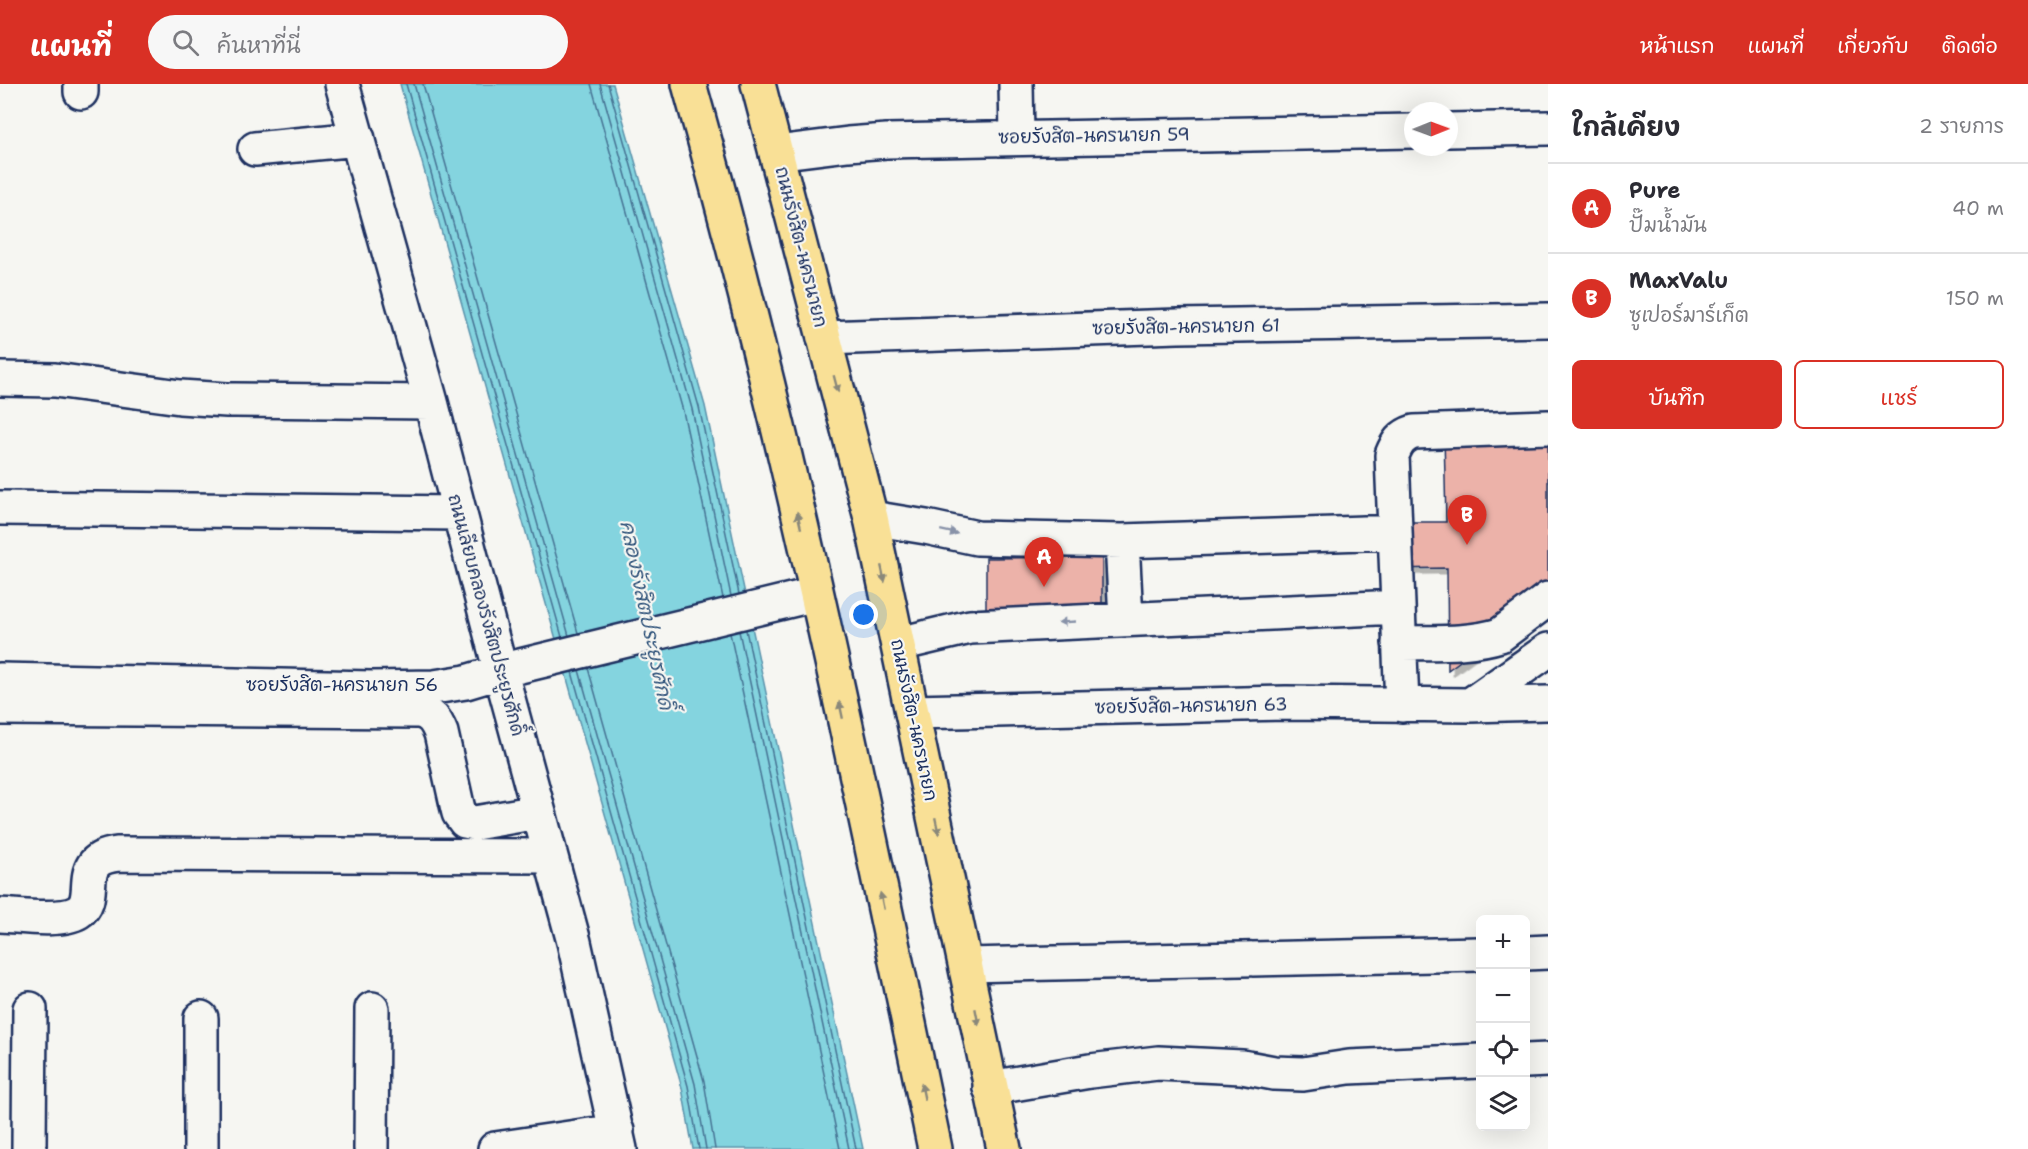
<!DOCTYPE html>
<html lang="th">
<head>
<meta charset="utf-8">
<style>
	:root { --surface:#fff; --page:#f7f7f7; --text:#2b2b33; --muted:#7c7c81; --line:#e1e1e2; --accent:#d93025 }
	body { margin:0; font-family:"Shantell Sans","Playpen Sans Thai",sans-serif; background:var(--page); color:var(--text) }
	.controls { position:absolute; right:18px; bottom:18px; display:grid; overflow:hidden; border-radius:9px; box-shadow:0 6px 24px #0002 }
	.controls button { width:54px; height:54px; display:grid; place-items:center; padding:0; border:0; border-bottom:2px solid var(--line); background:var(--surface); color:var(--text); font:30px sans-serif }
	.compass { position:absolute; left:1404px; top:18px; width:54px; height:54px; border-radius:50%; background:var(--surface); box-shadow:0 6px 24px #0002; rotate:89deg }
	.you { position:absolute; left:864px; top:531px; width:21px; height:21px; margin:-15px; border:4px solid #fff; border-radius:50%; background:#1a73e8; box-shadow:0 0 0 9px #1a73e833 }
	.badge { display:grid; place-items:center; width:39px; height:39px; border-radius:50%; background:var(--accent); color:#fff; font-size:20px; font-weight:700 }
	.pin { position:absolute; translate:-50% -50px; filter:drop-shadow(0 2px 3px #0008) }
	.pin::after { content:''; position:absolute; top:32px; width:21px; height:18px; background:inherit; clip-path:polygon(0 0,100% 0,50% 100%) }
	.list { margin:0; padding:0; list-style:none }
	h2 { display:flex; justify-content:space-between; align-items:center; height:78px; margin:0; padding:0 24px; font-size:26px }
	h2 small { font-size:20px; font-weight:400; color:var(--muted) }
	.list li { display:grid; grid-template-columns:39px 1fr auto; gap:18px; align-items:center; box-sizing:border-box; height:90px; padding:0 24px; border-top:2px solid var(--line) }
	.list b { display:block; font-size:22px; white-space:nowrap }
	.list p { margin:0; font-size:20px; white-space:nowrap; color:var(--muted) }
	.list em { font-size:20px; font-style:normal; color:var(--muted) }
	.actions { display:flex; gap:12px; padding:18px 24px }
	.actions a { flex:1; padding:14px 0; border:2px solid var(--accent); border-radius:9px; text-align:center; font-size:21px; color:var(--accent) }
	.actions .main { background:var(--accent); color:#fff }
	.icon { flex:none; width:33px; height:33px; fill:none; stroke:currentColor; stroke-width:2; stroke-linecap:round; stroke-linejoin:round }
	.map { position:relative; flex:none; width:1548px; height:1065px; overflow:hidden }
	header { display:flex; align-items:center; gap:36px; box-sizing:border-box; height:84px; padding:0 30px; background:var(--accent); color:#fff }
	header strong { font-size:28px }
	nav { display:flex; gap:33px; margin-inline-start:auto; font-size:21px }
	.search { width:420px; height:54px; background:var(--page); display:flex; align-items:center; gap:15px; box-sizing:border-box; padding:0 21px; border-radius:33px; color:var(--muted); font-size:22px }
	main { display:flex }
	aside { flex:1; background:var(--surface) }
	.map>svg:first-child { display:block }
	.water { fill:#84d4df; stroke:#5a92ab; stroke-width:1.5 }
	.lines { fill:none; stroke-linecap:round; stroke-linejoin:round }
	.shore { stroke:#457192; stroke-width:1.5 }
	.building { fill:#ecb2a9; stroke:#1b2f5e; stroke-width:1.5; filter:url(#shadow) }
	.minor-casing { stroke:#1b2f5e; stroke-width:38 }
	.major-casing { stroke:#1b2f5e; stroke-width:38 }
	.minor { stroke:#f6f6f2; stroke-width:33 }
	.major { stroke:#f9e096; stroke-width:33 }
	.oneway { fill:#8a887a }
	.oneway2 { fill:#8892a8 }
	.labels { text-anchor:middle; stroke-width:4.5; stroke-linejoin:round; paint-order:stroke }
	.street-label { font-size:18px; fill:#1b2f5e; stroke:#f6f6f2 }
	.water-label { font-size:20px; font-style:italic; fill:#35587e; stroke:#f6f6f2 }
</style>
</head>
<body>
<header>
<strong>แผนที่</strong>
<div class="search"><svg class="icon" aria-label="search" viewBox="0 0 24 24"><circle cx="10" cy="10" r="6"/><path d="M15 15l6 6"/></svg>ค้นหาที่นี่</div>
<nav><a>หน้าแรก</a><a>แผนที่</a><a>เกี่ยวกับ</a><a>ติดต่อ</a></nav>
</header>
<main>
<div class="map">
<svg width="1548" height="1065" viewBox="0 0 1548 1065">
	<defs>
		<filter id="shadow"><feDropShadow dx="5.5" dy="5.5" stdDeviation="0" flood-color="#0004"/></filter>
	</defs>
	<rect width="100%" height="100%" fill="#f6f6f2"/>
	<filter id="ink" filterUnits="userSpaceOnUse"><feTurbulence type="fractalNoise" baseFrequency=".0167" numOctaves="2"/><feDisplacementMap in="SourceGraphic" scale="12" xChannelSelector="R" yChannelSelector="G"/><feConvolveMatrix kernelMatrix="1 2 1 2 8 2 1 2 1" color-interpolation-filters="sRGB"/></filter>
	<g filter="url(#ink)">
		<path class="water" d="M400,0H613L705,322L863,1065H693L682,1004Z"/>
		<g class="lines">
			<path class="shore" d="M406,0L562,553
				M414,0L569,552
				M423,0L578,549
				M591,0L683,327L723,514
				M600,0L692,325L731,512
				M608,0L699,323L739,510
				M746,546L856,1065
				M739,547L849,1065
				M730,549L840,1065
				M588,584L704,997L715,1065
				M579,586L695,1000L706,1065
				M572,588L688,1002L699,1065"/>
		</g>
		<path class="building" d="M1548,349V512L1448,586L1447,484L1386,485V438H1446L1444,350Z
			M1102,473V532L986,533V474Z"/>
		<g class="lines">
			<defs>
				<path id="minor" d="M81,0V8
					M342,0L431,318L501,589L574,858L620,1065
					M1016,0L1017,53
					M1449,46L1548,44
					M255,65L358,55
					M776,69L848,60L887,57L1413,47
					M824,254L1178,242L1548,236
					M0,295L55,296L180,313L227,316L431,318
					M0,424L459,429
					M871,434L926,443L977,454L1122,457L1395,448
					M1122,457L1126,535
					M1399,559C1432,558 1468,561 1500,551L1548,515
					M899,560L970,543L1398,523
					M0,596L372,604L434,603L466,598L516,583L816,510
					M1402,621L1392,371C1397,359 1401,352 1414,348L1548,343
					M1470,621L1548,566
					M0,624L419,627C432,630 436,637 441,649L457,721L459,729L465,737L475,739L538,728
					M912,628L1286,619L1470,621L1548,619
					M0,831C19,832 62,838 78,828C101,814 71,775 118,770L550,772
					M1526,869L1548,868
					M966,881L1480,870
					M201,934V1065
					M1526,977L1548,976
					M990,1004L1090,987L1158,979L1242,983L1274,989L1303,990L1349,983L1480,977
					M29,1065L30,925
					M371,1065L372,925
					M495,1065L617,1047"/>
				<path id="major" d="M689,0C788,350 861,708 935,1065
					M758,0L871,434L1004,1065"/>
			</defs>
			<use href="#minor" class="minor-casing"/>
			<use href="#major" class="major-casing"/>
			<use href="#minor" class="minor"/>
			<use href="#major" class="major"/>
		</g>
		<defs><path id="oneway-solid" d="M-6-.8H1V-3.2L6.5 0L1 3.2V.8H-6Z" transform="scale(1.5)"/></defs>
		<g class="oneway">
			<use href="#oneway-solid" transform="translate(836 300) rotate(75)"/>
			<use href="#oneway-solid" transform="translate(799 436) rotate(-103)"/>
			<use href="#oneway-solid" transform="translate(883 490) rotate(78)"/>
			<use href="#oneway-solid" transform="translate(841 626) rotate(-102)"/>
			<use href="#oneway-solid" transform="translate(937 742) rotate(78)"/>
			<use href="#oneway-solid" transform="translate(882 817) rotate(-102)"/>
			<use href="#oneway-solid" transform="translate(977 933) rotate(79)"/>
			<use href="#oneway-solid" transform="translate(923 1008) rotate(-102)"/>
		</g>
		<g class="oneway2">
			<use href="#oneway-solid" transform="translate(949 448) rotate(12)"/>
			<use href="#oneway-solid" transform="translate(1067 538) rotate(177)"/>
		</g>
	</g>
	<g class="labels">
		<g class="street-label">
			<text transform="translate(1094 52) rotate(-1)" y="6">ซอยรังสิต-นครนายก 59</text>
			<text transform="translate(801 163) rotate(76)" y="6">ถนนรังสิต-นครนายก</text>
			<text transform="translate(1186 243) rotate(-1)" y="6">ซอยรังสิต-นครนายก 61</text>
			<text transform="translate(486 531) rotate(75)" y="6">ถนนเลียบคลองรังสิตประยูรศักดิ์</text>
			<text x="342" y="607">ซอยรังสิต-นครนายก 56</text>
			<text transform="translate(1191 622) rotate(-1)" y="6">ซอยรังสิต-นครนายก 63</text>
			<text transform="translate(914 636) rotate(78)" y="6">ถนนรังสิต-นครนายก</text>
		</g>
		<g class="water-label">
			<text transform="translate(647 531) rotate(78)" y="7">คลองรังสิตประยูรศักดิ์</text>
		</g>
	</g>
</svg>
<div class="controls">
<button>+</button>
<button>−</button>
<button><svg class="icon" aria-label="locate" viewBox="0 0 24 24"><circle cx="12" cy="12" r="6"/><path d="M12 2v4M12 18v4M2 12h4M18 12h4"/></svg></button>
<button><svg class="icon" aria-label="layers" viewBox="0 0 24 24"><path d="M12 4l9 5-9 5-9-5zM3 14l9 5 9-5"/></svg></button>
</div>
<svg class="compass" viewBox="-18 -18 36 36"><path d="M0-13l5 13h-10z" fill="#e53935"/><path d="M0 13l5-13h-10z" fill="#7c7c81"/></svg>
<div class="you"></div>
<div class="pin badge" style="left:1044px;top:503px">A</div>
<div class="pin badge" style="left:1467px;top:461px">B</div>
</div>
<aside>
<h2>ใกล้เคียง<small>2 รายการ</small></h2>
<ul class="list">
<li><span class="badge">A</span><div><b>Pure</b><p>ปั๊มน้ำมัน</p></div><em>40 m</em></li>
<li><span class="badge">B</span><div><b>MaxValu</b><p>ซูเปอร์มาร์เก็ต</p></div><em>150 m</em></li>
</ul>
<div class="actions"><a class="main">บันทึก</a><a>แชร์</a></div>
</aside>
</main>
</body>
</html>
